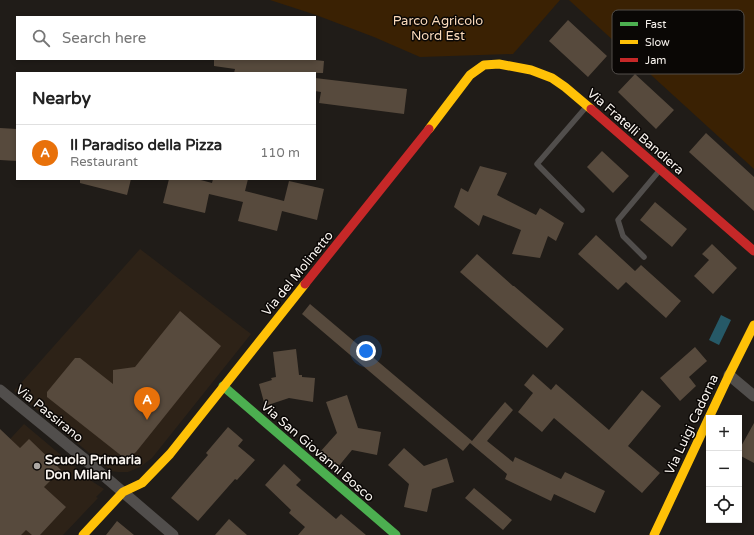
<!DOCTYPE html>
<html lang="en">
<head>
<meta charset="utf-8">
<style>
	:root { --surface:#fff; --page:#f6f6f6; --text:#222; --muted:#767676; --line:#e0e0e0; --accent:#615e5c }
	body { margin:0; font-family:"Varela Round",sans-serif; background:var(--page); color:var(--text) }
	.controls { position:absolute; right:12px; bottom:12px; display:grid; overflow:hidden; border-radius:0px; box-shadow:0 2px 6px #0003 }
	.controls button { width:36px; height:36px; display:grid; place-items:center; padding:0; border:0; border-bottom:1px solid var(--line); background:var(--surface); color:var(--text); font:20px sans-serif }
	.you { position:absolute; left:366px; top:351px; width:14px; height:14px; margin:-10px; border:3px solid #fff; border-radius:50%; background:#1a73e8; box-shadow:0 0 0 6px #1a73e833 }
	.badge { display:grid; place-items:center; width:26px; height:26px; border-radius:50%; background:var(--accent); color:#fff; font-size:13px; font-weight:700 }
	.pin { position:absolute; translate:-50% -33px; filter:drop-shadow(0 1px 2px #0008) }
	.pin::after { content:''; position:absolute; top:21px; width:14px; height:12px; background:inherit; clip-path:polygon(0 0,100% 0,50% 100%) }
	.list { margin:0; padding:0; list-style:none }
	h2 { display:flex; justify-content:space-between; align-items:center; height:52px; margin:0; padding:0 16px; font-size:17px }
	h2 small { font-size:13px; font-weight:400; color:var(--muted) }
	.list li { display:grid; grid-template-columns:26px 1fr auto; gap:12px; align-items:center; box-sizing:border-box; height:56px; padding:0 16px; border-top:1px solid var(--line) }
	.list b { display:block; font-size:15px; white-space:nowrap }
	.list p { margin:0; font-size:13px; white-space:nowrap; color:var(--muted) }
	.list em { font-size:13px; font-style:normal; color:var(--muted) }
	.icon { flex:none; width:22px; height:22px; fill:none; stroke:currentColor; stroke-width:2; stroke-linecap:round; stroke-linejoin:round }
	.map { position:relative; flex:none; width:754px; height:535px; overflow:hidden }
	.search { position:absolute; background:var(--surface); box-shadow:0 2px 6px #0003; left:16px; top:16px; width:300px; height:44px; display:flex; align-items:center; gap:10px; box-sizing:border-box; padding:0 14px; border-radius:0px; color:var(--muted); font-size:15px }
	.panel { position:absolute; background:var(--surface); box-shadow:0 2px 6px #0003; left:16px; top:72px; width:300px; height:108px; border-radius:0px }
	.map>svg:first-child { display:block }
	.built { fill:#2d2217 }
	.green { fill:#3a2103 }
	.water { fill:#265967 }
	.building { fill:#574a3d }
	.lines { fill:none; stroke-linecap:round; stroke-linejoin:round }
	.lane { stroke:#514e4c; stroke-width:5.5 }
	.street { stroke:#514e4c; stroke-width:11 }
	.fast { stroke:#4caf50; stroke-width:9 }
	.slow { stroke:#ffc107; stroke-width:9 }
	.jam { stroke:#c62828; stroke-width:9 }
	.poi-dot { fill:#ada8a4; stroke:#0a0705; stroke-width:1.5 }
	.labels { text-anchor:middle; stroke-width:3; stroke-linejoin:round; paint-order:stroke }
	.park-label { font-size:13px; fill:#fbdbbc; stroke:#0a0705 }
	.street-label { font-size:13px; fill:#f9f4ef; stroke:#0a0705 }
	.poi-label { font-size:13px; font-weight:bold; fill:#f9f4ef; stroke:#0a0705; text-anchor:start }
	.key { fill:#0a0705; stroke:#524e4b; stroke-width:1 }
	.key-label { font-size:11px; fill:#f9f4ef }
</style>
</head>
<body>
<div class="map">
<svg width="754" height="535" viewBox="0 0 754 535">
	<rect width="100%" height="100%" fill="#201c18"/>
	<path class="built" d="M140,249L251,334L152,458L140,467L128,472H118L111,471L14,391Z
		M24,424L93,482L104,489L96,497L98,498L63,535H0V450Z"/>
	<path class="green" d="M270,0H560L513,54L420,57L374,37L316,15Z
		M569,0H754V169Z"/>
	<path class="water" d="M721,315L731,320L719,345L709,340Z"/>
	<path class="building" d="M568,20L607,56L588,77L549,41Z
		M214,59H305L324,61L323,73H234L235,69L214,66Z
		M635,74L674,110L656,129L618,92Z
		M315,78L407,89L404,114L319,103L321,92L315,91Z
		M0,128L17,129V161L0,160Z
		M706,133L754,177V211L689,152Z
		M602,151L629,176L613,193L587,167Z
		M480,166L507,173L497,195L536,215L540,208L564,223L556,241L548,236L540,258L512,254L521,230L483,215L479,226L454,207L461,188L468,192Z
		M80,179H131L127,195L80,183Z
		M169,179H197L212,183L213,179H248L245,191L284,201L289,181L324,189L317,220L282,211L277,231L238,221L243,202L209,194L205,213L163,203Z
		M655,202L687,229L672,247L640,220Z
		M596,235L635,271L641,265L681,301L666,318L626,282L618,290L578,254Z
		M712,244L737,268L713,294L694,276L709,260L702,254Z
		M477,254L513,286H514L564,329L547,348L460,272Z
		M310,304L472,441L505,402L513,410L487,441L513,462L515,457L561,479L565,472L605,491L595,513L554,494L551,501L505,479L507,474L470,443L463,451L302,314Z
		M180,311L221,346L136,452L131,456L127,458L123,457L47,397V392L75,358H80L113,384V370L135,367Z
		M695,347L707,361L689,377L696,386L680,401L660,378Z
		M296,349L299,375H302V377L315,378L313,402L289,398L265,406L259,384L272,380L271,378L276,377L273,352Z
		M533,374L551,390L556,384L609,430L642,390L661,406L628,446L660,473L642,493L554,418L542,432L518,412L533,393L524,385Z
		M347,395L358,428L381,432L377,455L352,450L338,467L320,452L337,433L326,402Z
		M754,423V463L739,455V450Z
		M228,427L243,440L238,446L255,460L237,480L235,479L198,521L171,498L208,455L206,453Z
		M0,429L20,448L29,439L61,470L44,487L66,507L40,535H32L26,530L21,535H0Z
		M404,448L424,466L447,458L454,482L432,489L427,512L404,507L409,484L388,465Z
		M284,464L301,480L296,485L336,519L341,514L366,535H298L305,527L289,513L291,510L265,485Z
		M474,488L512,520L503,530L465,498Z
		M229,519L247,535H215Z
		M117,521L134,535H106Z"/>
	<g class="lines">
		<path class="lane" d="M582,210L537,164L587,106
			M644,257L623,236L618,220L659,171"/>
		<path class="street" d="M729,375L754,396
			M0,390L82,457L173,535"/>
		<path class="fast" d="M223,386L396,535"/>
		<path class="slow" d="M429,129L470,75L484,65L499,64L531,70L552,78L565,87L591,109
			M83,535L123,492L142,483L170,454L305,284
			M654,535L729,375L754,325"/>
		<path class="jam" d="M591,109L754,251
			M305,284L429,129"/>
	</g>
	<circle class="poi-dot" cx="37" cy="466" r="4"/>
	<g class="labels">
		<g class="park-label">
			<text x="438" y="25">Parco Agricolo<tspan x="438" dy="15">Nord Est</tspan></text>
		</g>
		<g class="street-label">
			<text transform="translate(636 131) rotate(41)" y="5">Via Fratelli Bandiera</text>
			<text transform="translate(297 273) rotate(-51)" y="5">Via del Molinetto</text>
			<text transform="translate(50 413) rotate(39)" y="5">Via Passirano</text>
			<text transform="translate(691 424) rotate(-65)" y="5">Via Luigi Cadorna</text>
			<text transform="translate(318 451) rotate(41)" y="5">Via San Giovanni Bosco</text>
		</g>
		<g class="poi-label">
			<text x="45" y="464">Scuola Primaria<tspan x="45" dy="15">Don Milani</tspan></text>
		</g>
	</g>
	<rect x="612" y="10" width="132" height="64" rx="6" class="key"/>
	<rect x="620" y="22" width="18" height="4" fill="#4caf50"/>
	<rect x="620" y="40" width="18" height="4" fill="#ffc107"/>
	<rect x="620" y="58" width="18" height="4" fill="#c62828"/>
	<g class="key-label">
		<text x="645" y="28">Fast</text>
		<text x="645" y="46">Slow</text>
		<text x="645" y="64">Jam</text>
	</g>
</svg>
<div class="controls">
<button>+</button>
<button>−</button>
<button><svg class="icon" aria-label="locate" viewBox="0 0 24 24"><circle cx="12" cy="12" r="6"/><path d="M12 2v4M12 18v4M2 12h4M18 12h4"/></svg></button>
</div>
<div class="you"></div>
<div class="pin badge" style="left:147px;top:420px;background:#e8710a">A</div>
<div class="search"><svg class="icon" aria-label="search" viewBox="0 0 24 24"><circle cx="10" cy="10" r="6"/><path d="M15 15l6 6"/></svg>Search here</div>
<section class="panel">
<h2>Nearby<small></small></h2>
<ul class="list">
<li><span class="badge" style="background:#e8710a">A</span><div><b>Il Paradiso della Pizza</b><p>Restaurant</p></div><em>110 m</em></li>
</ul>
</section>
</div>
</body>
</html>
